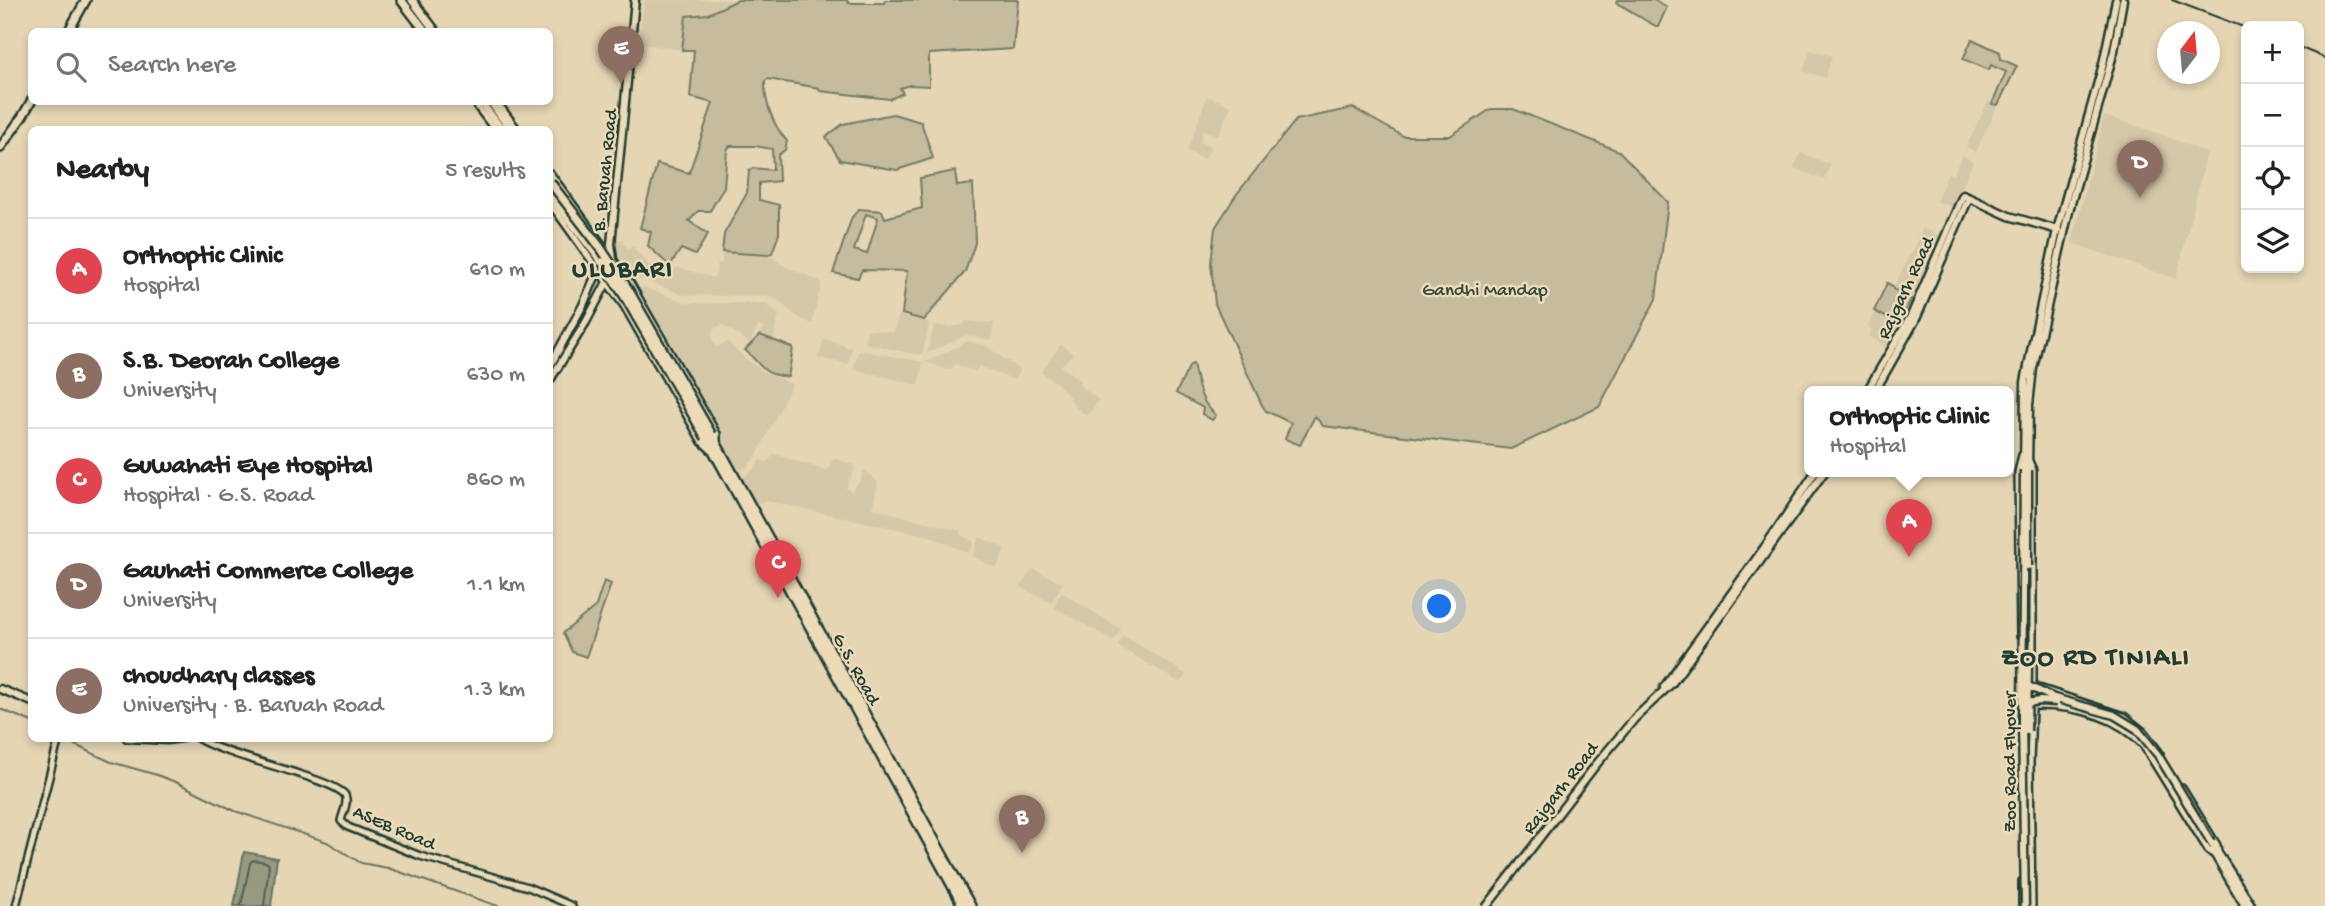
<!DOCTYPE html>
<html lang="en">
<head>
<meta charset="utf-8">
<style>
	:root { --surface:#fff; --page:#f6f6f6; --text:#222; --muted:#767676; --line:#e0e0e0; --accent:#b45309 }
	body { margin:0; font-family:"Gochi Hand",sans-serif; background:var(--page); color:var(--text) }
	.controls { position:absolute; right:21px; top:21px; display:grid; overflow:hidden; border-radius:10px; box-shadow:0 4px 10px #0003 }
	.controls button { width:63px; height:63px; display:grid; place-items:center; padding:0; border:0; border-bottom:2px solid var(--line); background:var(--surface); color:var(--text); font:35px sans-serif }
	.compass { position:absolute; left:2157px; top:21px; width:63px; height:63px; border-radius:50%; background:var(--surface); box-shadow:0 4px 10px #0003; rotate:16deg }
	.you { position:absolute; left:1440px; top:607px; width:24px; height:24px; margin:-18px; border:5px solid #fff; border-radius:50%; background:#1a73e8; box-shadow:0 0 0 10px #1a73e833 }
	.badge { display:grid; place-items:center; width:46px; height:46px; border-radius:50%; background:var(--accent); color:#fff; font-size:23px; font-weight:700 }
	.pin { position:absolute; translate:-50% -58px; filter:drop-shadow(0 2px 4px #0008) }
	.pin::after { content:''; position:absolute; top:37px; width:24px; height:21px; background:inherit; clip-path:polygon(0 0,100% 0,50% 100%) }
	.popup { position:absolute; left:1804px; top:386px; width:210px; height:91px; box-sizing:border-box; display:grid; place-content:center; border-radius:10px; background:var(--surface); filter:drop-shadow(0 2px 5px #0005); font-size:23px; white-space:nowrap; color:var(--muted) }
	.popup b { font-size:26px; color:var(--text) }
	.popup::after { content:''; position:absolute; left:50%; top:100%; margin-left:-14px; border:14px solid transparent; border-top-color:var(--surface) }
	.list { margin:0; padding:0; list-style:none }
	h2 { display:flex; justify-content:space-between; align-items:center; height:91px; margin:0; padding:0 28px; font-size:30px }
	h2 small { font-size:23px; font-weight:400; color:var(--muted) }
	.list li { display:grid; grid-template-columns:46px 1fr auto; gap:21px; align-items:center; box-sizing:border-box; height:105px; padding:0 28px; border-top:2px solid var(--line) }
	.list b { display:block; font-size:26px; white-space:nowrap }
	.list p { margin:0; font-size:23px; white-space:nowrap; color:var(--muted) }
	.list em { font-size:23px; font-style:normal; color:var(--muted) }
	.icon { flex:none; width:38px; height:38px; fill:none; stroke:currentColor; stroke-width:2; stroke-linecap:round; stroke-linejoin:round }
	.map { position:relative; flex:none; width:2325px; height:906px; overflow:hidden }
	.search { position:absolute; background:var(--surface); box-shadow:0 4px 10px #0003; left:28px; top:28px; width:525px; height:77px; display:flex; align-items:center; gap:18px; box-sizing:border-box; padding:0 24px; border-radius:10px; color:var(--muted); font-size:26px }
	.panel { position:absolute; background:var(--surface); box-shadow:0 4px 10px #0003; left:28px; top:126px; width:525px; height:616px; border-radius:10px }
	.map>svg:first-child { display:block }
	.built { fill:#d4c8a8 }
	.green { fill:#c4bc9d; stroke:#727c68; stroke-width:2; fill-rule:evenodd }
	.water { fill:#979980; stroke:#677462; stroke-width:2 }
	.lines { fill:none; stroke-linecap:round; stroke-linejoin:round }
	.shore { stroke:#4f6252; stroke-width:2 }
	.stream { stroke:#677462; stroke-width:2 }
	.tertiary-casing { stroke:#1f3d34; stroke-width:10 }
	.secondary-casing { stroke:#1f3d34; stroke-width:11 }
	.primary-casing { stroke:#1f3d34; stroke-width:12 }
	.tertiary { stroke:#eddbb8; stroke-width:5 }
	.secondary { stroke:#eddbb8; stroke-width:6 }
	.primary { stroke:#eddbb8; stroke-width:7 }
	.rail { stroke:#1f3d34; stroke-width:2 }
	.secondary-bridge-casing { stroke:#1f3d34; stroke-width:11; stroke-linecap:butt }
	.primary-bridge-casing { stroke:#1f3d34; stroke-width:12; stroke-linecap:butt }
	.secondary-bridge { stroke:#eddbb8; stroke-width:6 }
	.primary-bridge { stroke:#eddbb8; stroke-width:7 }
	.labels { text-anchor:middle; stroke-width:5; stroke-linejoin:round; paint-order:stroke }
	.street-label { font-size:19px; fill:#1f3d34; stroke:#eddbb8 }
	.park-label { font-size:19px; fill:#304a3e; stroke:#eddbb8 }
	.district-label { font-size:26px; font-weight:bold; letter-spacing:2px; fill:#1f3d34; stroke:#eddbb8 }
</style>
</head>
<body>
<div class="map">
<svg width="2325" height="906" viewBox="0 0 2325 906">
	<rect width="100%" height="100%" fill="#e5d5b3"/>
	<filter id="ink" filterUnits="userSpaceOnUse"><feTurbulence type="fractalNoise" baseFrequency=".0143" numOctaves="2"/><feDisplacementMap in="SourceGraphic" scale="14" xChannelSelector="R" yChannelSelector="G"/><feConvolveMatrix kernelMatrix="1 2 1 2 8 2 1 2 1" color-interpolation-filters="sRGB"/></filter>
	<g filter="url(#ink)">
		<path class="built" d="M644,0H738L708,14L686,16L682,50L639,43Z
			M1810,50L1832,56L1825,78L1803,71Z
			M1207,96L1231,106L1218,135L1203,130L1200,142L1211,146L1205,159L1187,152Z
			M1988,101L1998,105L1976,152L1966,147Z
			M2104,116L2155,132L2207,153L2176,279L2072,243Z
			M1800,153L1831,164L1824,180L1794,168Z
			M1962,155L1973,162L1954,206L1951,207L1936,201L1948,173L1953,175Z
			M1923,228L1940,236L1911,299L1893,289L1910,254H1912Z
			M624,239L623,243L628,249L633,247L653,270L671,276L676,267L714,278L718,263L722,262V252L768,255L786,267L820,281L821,284L812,324L796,316L776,299L764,296L683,295L645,280L633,278L617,254L614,244V240Z
			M643,287L687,303H761L766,304L779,315L773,340L763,338L760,335L764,328L758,326L750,343L722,325L713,329L712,338L716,347L728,342L740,354L763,372L792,384L756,457L747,467L738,471L736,470L670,341L641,293L639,288Z
			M1875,313L1899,324L1885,346L1869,336L1872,330L1868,326Z
			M902,314L929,323L923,353L918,355L865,343L867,329L894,332L899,315Z
			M966,321L994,323L991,340L967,335L927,353L934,325L949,327L963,325Z
			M824,339L852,348L848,364L818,358Z
			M968,341L986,346L1020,370L1014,380L979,366L976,372L955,364L949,370L926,362Z
			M1061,344L1073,354L1061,366L1081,381L1078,384L1099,400L1087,416L1076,407L1061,386L1041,372Z
			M859,350L923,362L919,385L853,369Z
			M774,454L825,470L828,469L834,458L853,465L855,467L853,474L846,488L851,491L861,480L863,471H866L878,482L872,508L961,531V535L974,542L969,553L930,536L767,501L754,504L741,482L742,479L757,466L760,459L761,461L767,462Z
			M979,537L1005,548L997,567L995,568L972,556Z
			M1033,569L1063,583L1051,603L1020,586Z
			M1061,592L1121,629L1114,641L1054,607Z
			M1123,635L1186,674L1181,683L1118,646Z"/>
		<path class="green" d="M738,0H847L848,3H884L885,0H1018L1013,49L929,54V86L910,85L900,88L903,93L890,99L820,91L819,88L768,79L765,81C764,101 773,126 787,141L785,150L778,155L779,181L759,183V200L779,205V234L772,253L768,255L722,252L724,234L747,193L749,171L753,168L771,170L773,168L772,149L755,146H730L727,150L724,187L710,211H698L689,221L708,234L695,255L681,249L670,266L648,246L651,232L640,228L657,164L689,173L713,103L690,97L694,50H682L686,16L708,14Z
			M1617,0H1654L1667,7L1658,27C1642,20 1632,10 1616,3Z
			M1972,39L2000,52L2001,59L2017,66L1998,105L1992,104L2006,72L1991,65L1989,70L1963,59Z
			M1353,108L1403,136H1450L1491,109H1513L1619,151L1668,202L1656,299L1599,407L1511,449L1323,426L1315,416L1300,445L1285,439L1291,423L1266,411L1262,405L1215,304L1211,263L1215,228L1236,195L1296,120Z
			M893,114L921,122L933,158L897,170L840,160L826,137L843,124Z
			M955,171L957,186L973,184L975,243L965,272L924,320L902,314L907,271L862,270L858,278L833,273L852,217L859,209L882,211L885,218L922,208L920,178ZM866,214L878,218L867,254L854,250Z
			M1887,283L1893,286V289L1911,299L1899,324L1874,311Z
			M760,335L793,348L788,377C759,374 764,366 745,350Z
			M1193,364C1198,385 1199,401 1216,415L1212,420L1202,414L1203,408L1176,393L1190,365Z
			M604,581L611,584L586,657L572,652L563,633L596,606Z"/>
		<path class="water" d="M244,852L277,858L271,906H234Z"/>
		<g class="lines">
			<path class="shore" d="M241,906L250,863L253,860L266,862L269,865L264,906"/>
			<path class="stream" d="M0,709L32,722
				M60,738L111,762L157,775L178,783L235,811L327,842L361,863L388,868L498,906"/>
			<defs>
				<path id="tertiary" d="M476,102L478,108L495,130
					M497,102L518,130
					M550,173L629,281L717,434V443
					M550,203L624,306L702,442L712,451
					M2029,461L2033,470V682L2030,762L2032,906
					M2020,637L2018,472L2022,455
					M2030,685L2124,716L2144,732L2160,753
					M2028,706C2069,705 2114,713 2143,745L2208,850L2213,854
					M197,738C223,756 333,778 345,795C349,803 342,814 341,821L348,827L420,856L528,887L572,906
					M2182,788L2217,845L2218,852
					M2022,881V906
					M16,906L59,738"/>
				<path id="secondary" d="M550,366L583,305L602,261
					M550,380L586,322L607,282L613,259L611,244L635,0
					M1867,391L1911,316L1963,195L2009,216L2058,230
					M1875,391L1916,319L1969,198
					M2024,470L2025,382L2031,351L2057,230L2103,64L2116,0
					M2028,470L2029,405L2033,368L2070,207L2114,51L2123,0
					M1664,687L1764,548L1816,471
					M0,689L32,702
					M127,738L167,740L181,738
					M2211,842L2252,906
					M2212,850L2245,906
					M1487,906L1595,766L1635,718L1672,683L1825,471"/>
				<path id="primary" d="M401,0L426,32
					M412,0L436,32
					M68,32L86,0
					M481,102L502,130
					M491,102L511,130
					M0,148L22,117L32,100
					M550,194L602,262
					M712,435L971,906
					M706,438L963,906"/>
			</defs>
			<use href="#tertiary" class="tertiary-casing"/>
			<use href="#secondary" class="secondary-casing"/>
			<use href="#primary" class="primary-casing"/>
			<use href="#tertiary" class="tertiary"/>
			<use href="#secondary" class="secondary"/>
			<use href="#primary" class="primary"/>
			<path class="rail" d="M2172,0L2246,28
				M2299,47L2325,58"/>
			<defs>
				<path id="secondary-bridge" d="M2024,470L2022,721L2025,906
					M2028,566V470
					M2028,686L2054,698L2114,715L2137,729L2158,755L2211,842
					M2027,703L2040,701L2056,702
					M2027,731L2028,665"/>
				<path id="primary-bridge" d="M550,182L600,247L628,289L712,435
					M602,262L625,297L706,438"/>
			</defs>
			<use href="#secondary-bridge" class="secondary-bridge-casing"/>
			<use href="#primary-bridge" class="primary-bridge-casing"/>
			<use href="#secondary-bridge" class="secondary-bridge"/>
			<use href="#primary-bridge" class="primary-bridge"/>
		</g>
	</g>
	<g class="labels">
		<g class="street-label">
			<text transform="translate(603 170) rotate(-84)" y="7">B. Baruah Road</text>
			<text transform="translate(1904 287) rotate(-65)" y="7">Rajgarh Road</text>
			<text transform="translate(858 668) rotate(61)" y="7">G.S. Road</text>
			<text transform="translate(2008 762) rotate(-90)" y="7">Zoo Road Flyover</text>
			<text transform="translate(1559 787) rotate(-52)" y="7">Rajgarh Road</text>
			<text transform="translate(395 826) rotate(23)" y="7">ASEB Road</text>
		</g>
		<g class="park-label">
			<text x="1485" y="295">Gandhi Mandap</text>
		</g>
		<g class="district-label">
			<text x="623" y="276">ULUBARI</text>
			<text x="2096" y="664">ZOO RD TINIALI</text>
		</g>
	</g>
</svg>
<div class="controls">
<button>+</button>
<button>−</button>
<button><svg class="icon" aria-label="locate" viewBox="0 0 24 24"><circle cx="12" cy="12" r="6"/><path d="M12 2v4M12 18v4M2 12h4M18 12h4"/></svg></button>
<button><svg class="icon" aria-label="layers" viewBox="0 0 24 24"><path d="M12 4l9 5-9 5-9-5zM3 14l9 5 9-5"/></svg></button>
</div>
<svg class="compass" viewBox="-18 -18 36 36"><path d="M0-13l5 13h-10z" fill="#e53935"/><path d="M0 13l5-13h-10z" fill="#767676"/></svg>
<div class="you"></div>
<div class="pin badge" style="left:1909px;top:557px;background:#e0444e">A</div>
<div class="popup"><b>Orthoptic Clinic</b>Hospital</div>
<div class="pin badge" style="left:1022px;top:853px;background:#8d6e63">B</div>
<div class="pin badge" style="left:778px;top:598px;background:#e0444e">C</div>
<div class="pin badge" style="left:2140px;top:198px;background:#8d6e63">D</div>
<div class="pin badge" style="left:621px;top:84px;background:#8d6e63">E</div>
<div class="search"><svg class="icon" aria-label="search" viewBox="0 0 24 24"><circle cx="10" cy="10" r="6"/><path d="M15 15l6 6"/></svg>Search here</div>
<section class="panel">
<h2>Nearby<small>5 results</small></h2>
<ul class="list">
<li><span class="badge" style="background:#e0444e">A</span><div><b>Orthoptic Clinic</b><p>Hospital</p></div><em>610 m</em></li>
<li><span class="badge" style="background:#8d6e63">B</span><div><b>S.B. Deorah College</b><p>University</p></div><em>630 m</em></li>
<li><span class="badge" style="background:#e0444e">C</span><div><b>Guwahati Eye Hospital</b><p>Hospital · G.S. Road</p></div><em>860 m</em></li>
<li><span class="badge" style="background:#8d6e63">D</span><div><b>Gauhati Commerce College</b><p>University</p></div><em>1.1 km</em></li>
<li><span class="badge" style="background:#8d6e63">E</span><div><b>choudhary classes</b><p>University · B. Baruah Road</p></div><em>1.3 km</em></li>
</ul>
</section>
</div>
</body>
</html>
